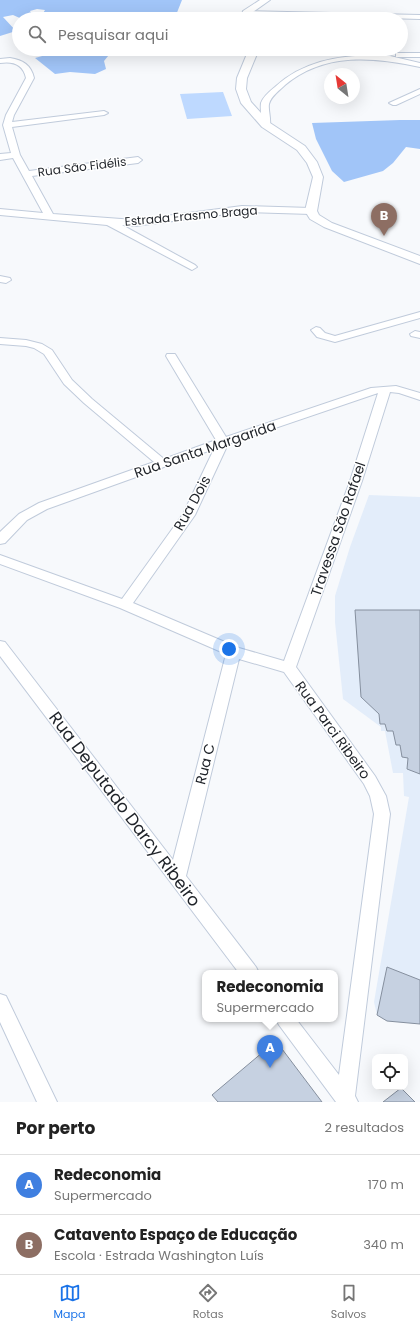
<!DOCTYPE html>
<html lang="pt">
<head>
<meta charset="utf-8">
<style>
	:root { --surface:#fff; --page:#f2f2f2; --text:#222; --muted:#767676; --line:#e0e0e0; --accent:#1a73e8 }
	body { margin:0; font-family:Poppins,sans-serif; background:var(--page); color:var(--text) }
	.controls { position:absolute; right:12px; bottom:12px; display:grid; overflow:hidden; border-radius:8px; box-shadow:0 4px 16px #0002 }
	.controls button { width:36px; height:36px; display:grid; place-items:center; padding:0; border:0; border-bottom:1px solid var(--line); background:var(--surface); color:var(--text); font:20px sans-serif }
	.compass { position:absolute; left:324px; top:68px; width:36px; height:36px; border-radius:50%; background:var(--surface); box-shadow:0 4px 16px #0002; rotate:330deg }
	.you { position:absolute; left:229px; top:649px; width:14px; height:14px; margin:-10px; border:3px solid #fff; border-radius:50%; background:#1a73e8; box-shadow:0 0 0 6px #1a73e833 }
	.badge { display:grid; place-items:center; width:26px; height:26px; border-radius:50%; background:var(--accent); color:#fff; font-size:13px; font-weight:700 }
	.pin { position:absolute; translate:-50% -33px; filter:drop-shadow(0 1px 2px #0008) }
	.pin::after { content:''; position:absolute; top:21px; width:14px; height:12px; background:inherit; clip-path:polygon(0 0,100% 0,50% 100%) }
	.popup { position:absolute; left:202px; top:970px; width:136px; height:52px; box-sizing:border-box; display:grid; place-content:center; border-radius:8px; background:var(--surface); filter:drop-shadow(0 1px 3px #0005); font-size:13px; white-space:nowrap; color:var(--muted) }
	.popup b { font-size:15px; color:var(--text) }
	.popup::after { content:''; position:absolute; left:50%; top:100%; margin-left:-8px; border:8px solid transparent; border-top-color:var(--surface) }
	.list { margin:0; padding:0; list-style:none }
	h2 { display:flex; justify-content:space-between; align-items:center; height:52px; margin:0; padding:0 16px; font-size:17px }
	h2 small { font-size:13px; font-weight:400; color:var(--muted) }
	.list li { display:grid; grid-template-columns:26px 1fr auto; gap:12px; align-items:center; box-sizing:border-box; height:60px; padding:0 16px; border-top:1px solid var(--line) }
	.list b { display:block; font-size:15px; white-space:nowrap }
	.list p { margin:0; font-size:13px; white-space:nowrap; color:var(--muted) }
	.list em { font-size:13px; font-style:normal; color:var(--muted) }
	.icon { flex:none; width:22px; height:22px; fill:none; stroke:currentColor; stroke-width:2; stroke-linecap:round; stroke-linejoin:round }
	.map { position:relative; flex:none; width:420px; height:1102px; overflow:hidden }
	.search { position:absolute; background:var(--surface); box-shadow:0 4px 16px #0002; left:12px; right:12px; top:12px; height:44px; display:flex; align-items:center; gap:10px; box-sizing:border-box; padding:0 14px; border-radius:22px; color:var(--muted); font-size:15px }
	.sheet { height:172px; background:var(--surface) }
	nav { display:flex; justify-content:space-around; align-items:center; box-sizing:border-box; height:56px; border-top:1px solid var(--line); background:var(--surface); font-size:11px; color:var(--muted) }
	nav a { display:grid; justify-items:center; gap:2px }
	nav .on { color:var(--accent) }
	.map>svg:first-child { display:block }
	.built { fill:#e3edfa }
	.green { fill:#bed9ff }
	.forest { fill:#a1c5f8 }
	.building { fill:#c6d1e1; stroke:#858f9e }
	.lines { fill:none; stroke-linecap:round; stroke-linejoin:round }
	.minor-casing { stroke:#c0cbdb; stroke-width:2 }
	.tertiary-casing { stroke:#c0cbdb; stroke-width:2 }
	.minor { fill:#fff; fill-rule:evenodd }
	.tertiary { fill:#fff; fill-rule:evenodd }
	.labels { text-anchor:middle; stroke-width:3; stroke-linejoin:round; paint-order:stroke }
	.far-street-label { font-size:12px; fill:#1f2329; stroke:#fff }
	.street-label { font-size:14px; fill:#1f2329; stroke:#fff }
	.near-street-label { font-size:17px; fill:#1f2329; stroke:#fff }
</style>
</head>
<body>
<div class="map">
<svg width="420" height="1102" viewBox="0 0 420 1102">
	<rect width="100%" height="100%" fill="#f7f9fc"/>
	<path class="built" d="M369,495L420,497V1024L387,1021L377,1015L374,1002L409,797L404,796L403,773H393L385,731H381V727L343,699L335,622V596L350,547Z"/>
	<path class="green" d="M223,92L232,116L187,119L180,94Z"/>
	<path class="forest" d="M0,0H182L176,15L202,18V19H51L42,15L45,10L37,9L30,11L33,16L22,19L13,15L3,17L16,31L0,36Z
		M63,49H120L113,50L104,61L106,69L95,74L70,72L55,74L35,58L64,50Z
		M400,120H420V149L406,147L393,163L383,171L344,182L332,171L316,139L312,123Z"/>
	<path class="building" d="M355,610H420V774L407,769L408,758L402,757L400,745H396L393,731H387L385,724H380L379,714L361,697Z
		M387,967L420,980V1024L387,1021L377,1015Z
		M276,1041L322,1102H218L212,1095Z
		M401,1088L415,1102H383Z"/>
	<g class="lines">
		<defs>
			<path id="minor" d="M246,11L420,15V19L244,14V12Z
				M396,53H420V57H396Z
				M372,55L390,56L420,63V67C373,57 325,52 285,85C280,90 271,96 269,104C268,110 271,118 270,125L266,127L262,125C262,118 260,110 261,103C263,97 270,91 275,87C302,62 336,56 372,55Z
				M10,58C23,60 31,65 34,78L14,115L12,122L104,111L108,113L104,115L12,127L20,155L29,171L138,157L142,160L138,163L32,176L53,214L135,220L242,206L311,208L316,211L311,214L242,212L135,226L122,225L195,265L197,267L192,270L107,225L0,215V209L43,213L13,158L0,160V154L11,153L3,125L6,115L26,78C23,64 13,61 0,63V59Z
				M420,89V94L396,105H393L389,103Z
				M0,276L10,278L11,280L6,283L0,282Z
				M420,312V318L335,342L317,337L311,330L316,327L320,328L325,333L335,336Z
				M415,331L420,332V338L411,336L410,334Z
				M0,338L26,340L42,344L52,350L72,380L92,399L164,459L216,440L166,356L167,354H175L226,437L371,388L396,386L420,393V400L399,393L390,392L362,481L296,667L375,776L386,796L390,814L355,1096L358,1102H336L279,1025L276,1019H296L339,1075L374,814L370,796L364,784L284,672L239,659L186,876L256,967L259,973H239L0,656V641L5,642L173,860L226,654L120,608L0,564V555L122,599L183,514L214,449L47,509L27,520L5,543L0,544V532L19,514L39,503L154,462L84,403L64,384L44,354L34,348L26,346L0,344ZM378,393L350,481L284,661L239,648L133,603L195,515L228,444Z
				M0,994L6,996L57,1102H37L0,1022Z"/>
			<path id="tertiary" d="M260,0H270L250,14L249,19H241L243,11Z
				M249,49H259L247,78L246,89L251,102L270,123L305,146L317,162L323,177L317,211L319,215L332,223L420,256V264L324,227L310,219L305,211L313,177L307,163L297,150L262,127L241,103L236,89L237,78Z"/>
		</defs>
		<use href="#minor" class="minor-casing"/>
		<use href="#tertiary" class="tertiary-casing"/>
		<use href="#minor" class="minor"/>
		<use href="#tertiary" class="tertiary"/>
	</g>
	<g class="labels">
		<g class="far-street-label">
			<text transform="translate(82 167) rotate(-7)" y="4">Rua São Fidélis</text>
			<text transform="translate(191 216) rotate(-5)" y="4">Estrada Erasmo Braga</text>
		</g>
		<g class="street-label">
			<text transform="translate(205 449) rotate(-19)" y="5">Rua Santa Margarida</text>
			<text transform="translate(192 503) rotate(-61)" y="5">Rua Dois</text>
			<text transform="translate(338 529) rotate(-71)" y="5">Travessa São Rafael</text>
			<text transform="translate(333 730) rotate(54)" y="5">Rua Parci Ribeiro</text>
			<text transform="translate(205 764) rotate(-76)" y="5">Rua C</text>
		</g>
		<g class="near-street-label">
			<text transform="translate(125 809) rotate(53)" y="6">Rua Deputado Darcy Ribeiro</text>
		</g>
	</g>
</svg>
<div class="controls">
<button><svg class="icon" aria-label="locate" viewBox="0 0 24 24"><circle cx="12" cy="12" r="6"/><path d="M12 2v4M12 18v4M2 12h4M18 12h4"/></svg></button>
</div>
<svg class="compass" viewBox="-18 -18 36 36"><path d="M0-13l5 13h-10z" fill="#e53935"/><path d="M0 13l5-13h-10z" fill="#767676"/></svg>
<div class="you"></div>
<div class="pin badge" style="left:270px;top:1068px;background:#3f7fe0">A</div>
<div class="popup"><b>Redeconomia</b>Supermercado</div>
<div class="pin badge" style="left:384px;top:236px;background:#8d6e63">B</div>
<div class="search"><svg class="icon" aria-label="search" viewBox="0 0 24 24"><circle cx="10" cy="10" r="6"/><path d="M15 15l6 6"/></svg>Pesquisar aqui</div>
</div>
<section class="sheet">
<h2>Por perto<small>2 resultados</small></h2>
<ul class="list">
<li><span class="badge" style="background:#3f7fe0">A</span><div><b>Redeconomia</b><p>Supermercado</p></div><em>170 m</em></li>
<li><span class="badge" style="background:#8d6e63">B</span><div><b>Catavento Espaço de Educação</b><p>Escola · Estrada Washington Luís</p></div><em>340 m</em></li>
</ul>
</section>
<nav>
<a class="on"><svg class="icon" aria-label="map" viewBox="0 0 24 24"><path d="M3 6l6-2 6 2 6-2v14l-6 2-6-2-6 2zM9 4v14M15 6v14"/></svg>Mapa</a>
<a><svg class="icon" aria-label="directions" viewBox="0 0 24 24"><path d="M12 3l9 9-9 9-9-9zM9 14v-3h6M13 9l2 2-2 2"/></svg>Rotas</a>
<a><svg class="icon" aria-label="saved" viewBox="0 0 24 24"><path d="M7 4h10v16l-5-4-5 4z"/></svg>Salvos</a>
</nav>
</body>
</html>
